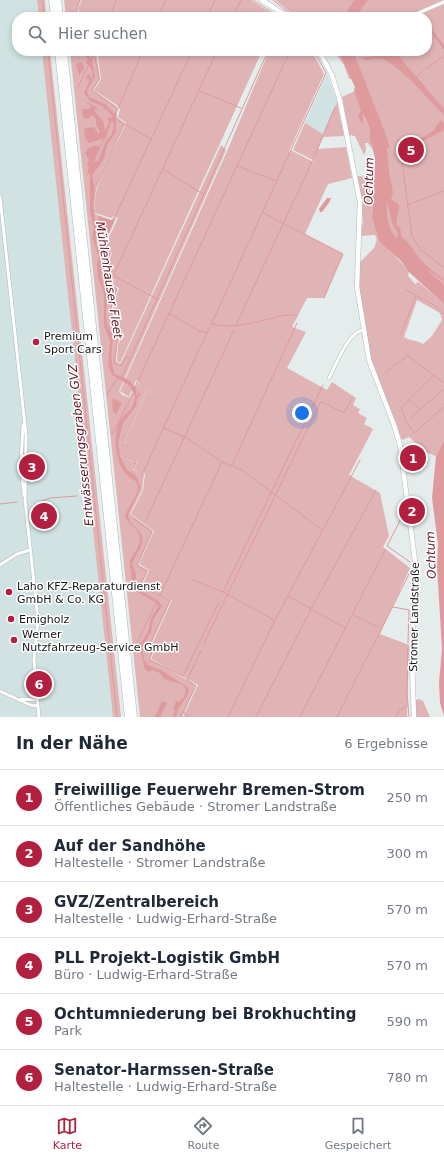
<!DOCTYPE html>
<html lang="de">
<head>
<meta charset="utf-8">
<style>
	:root { --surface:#fff; --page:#f2f2f3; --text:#1f2937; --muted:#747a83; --line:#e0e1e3; --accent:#b21f3f }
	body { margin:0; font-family:"DejaVu Sans",sans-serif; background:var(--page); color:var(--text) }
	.you { position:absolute; left:302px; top:413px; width:14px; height:14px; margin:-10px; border:3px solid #fff; border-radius:50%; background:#1a73e8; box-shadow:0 0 0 6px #1a73e833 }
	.badge { display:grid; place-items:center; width:26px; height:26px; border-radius:50%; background:var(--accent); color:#fff; font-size:13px; font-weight:700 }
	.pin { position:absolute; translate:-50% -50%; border:2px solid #fff; box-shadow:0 1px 4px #0006 }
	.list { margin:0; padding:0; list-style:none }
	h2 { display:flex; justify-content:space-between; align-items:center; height:52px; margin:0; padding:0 16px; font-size:17px }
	h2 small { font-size:13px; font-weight:400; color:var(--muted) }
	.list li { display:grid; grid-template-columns:26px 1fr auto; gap:12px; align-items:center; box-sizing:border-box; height:56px; padding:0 16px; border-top:1px solid var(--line) }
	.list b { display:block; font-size:15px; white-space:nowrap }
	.list p { margin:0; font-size:13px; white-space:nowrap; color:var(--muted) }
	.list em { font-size:13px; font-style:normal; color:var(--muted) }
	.icon { flex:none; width:22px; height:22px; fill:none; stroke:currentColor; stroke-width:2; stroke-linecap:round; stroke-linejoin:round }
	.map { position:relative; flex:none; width:444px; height:717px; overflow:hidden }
	.search { position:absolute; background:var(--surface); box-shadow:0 2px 6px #0003; left:12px; right:12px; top:12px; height:44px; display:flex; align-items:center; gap:10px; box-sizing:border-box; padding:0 14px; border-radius:16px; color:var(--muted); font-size:15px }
	.sheet { height:388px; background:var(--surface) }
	nav { display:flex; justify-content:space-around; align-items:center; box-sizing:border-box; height:56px; border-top:1px solid var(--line); background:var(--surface); font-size:11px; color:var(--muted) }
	nav a { display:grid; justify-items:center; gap:2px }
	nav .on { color:var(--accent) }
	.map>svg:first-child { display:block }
	.built { fill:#d0e2e1 }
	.green { fill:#e0b3b5; fill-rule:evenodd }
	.water { fill:#df9a9d; fill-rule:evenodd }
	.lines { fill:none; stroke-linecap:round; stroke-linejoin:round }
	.stream { stroke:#df9a9d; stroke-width:1 }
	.street-casing { stroke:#b2bab9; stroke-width:4 }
	.secondary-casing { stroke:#b2bab9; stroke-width:5.5 }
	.highway-casing { stroke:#b2bab9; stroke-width:7 }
	.street { stroke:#fff; stroke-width:3 }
	.secondary { stroke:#fff; stroke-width:4.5 }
	.highway { stroke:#fff; stroke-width:6 }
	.poi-dot { fill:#b21f3f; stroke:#fff; stroke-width:1.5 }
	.labels { text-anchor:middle; stroke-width:3; stroke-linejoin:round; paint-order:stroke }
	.poi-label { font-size:11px; fill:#161818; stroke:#fff; text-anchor:start }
	.street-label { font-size:11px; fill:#161818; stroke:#fff }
	.water-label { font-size:12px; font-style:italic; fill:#651322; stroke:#fff }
</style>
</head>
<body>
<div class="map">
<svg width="444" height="717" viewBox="0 0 444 717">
	<rect width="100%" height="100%" fill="#e4ecec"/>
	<path class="built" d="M0,0H37L39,17H17V51H42L113,717H0Z
		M327,74L337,102L323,134L305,123Z"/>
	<path class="green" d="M37,0H45L46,17H39Z
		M64,0H81L77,8L79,17H66Z
		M82,0H251L277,17H81L78,8Z
		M275,0H354L343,17H296Z
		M357,0H444V296L385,237L376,139L345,51H427V17H346Z
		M42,51H50L121,717H113Z
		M70,51H96L100,79L93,90L117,107V117L125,124C112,151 91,183 95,214L111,220L114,217L116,218L103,248L111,253C105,268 102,268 113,279L111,284L117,288L112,306L115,328L123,333L117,343L116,361L119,364L121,363L221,145L226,150L119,391L122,395L130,398L137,381L141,388L146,390L122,444L129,448L125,458L136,463L133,469L144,474L142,490L130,514L153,531L138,565L148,570L141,586L171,600L149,649L153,652L150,659L196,685L182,717H140Z
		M97,51H262L120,363L117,361L118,344L124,333L116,328L113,306L119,288L112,284L114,279L107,274V266L112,253L104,248L118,218L114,216L111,218L95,213C92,182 114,151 126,123L118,117L120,109L118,106L94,90L101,79Z
		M269,51H312L324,74L289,151L313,163L316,152L313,160L293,150L305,123L323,134L337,102L344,136L323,137L318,149L346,147L352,178L328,184L305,234L343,254L324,298H307L292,327L306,332L287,368L327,390L332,382L356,398L353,405L360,409L358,413L367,418L364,424L373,429L349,475L380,493L389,536L383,547L410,568L380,634L409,645L407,717H183L198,685L151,659L154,652L150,649L172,600L142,586L149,570L139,564L154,531L131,514L143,490L145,474L135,468L137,462L126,457L130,448L123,444L148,390L142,387L139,381L136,380L129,397L120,391L228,149Z
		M334,51H338L352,79H349L344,65Z
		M355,91L362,112L358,114L361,123L362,113L370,129L372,149L368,143H365L366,150L364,155L355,136L349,135L342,97Z
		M357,176L373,177L372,218L378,238L409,271L408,276L415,284L418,282L421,284L444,304V440L436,456L423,451L418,445L409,437L402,440L371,362L359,286V263L374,248L377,240L375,235L361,236L363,221ZM417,300L440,313L442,320L432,336L423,344C416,340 410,341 404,337Z
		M419,699L423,701L430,717H416L415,702L416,700Z"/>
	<path class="water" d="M354,0H368L355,17H343Z
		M429,26L444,45V50L427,27Z
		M84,51H88L90,58H93L92,60L95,77L87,90L89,97L105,104L114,113H116V132L107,145L104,159L92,175L95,191L93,207L96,226V245L103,258C99,269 102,277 104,288L108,290L107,293L111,292C105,303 103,325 114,335C111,348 110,362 115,374L127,379L136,387L137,397L139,392L141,393L137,399L136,406L123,423L118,443L120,456L126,469L136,476L141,487L128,515C129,528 145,528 142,543C140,551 135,557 132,564L136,574V588L158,601L162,606L153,620L151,632L142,647L144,660L148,665L161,670L189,688C188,700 177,705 176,717H173L175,710L173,709L176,701L178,702L184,697L186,689L181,684L164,679L160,673L152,670L149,672L145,670L140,648L137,645L138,643H141L148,632L151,618L158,607L155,602L134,590C133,586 129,562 130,560C134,552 140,547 140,538C140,529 128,525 125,516C128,506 137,498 138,488C138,479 131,480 127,475C116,464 114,441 117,428C120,414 135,412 135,396L129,385L112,375L108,365L110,341L104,326V293L98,278L97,263L99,257L92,237L94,228L90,211V173L87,175L89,167L87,164L89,160L85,153L88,148L96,145L100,148L94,162L98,161L106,141L112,134V130L113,132L114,124L112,121L105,138L89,143C85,139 82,132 86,128L94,127L98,134L100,131L96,124V119L92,115L87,119L83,117L82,110L84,109H89L91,106L84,100L105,113L97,109L94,110L103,121L105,131L109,123L107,116L110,118L113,117L106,109L103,110L104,107L90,101L84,93L90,80L86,79L88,74H90L91,79C95,72 90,66 85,62L88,60Z
		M338,51H353L383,127L390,148H387L389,172L393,193L391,199L399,205C399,211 396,217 397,223L395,224L400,228L402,238C410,242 414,252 420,259C427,267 436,273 444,280V281L425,268L444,285V304L410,273L400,260L380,242L378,238L372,218L375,158L370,139V129L363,114V122L361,123L358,115L361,111L354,90L355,87ZM387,202L392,222L398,234L396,238C388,228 386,215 387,202Z
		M396,53L444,109V115C427,98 406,72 385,60C378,56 368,63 361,58Z
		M80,62L83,63L84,69L79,75L76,64Z
		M441,120L444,123V130L403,151V170L400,150L432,132Z
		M327,198H331C330,202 325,208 322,212H320L319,209Z
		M98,216L114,221L104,245L98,233L100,226Z
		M112,398L122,403L116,414L113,412Z
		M444,440V716L440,703L439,682L442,650L437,566L438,544L432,498L436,456Z
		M162,701L167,703L160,717H155Z"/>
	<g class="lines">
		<path class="stream" d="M42,0L44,17
			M67,0H68
			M253,0L279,17
			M273,0L294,17
			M78,17L77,8L80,0
			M110,17L116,0
			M158,17L166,0
			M207,17L215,0
			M233,17L241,0
			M48,51L117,717
			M130,51L140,56
			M94,52L99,79L92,90L117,108
			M92,58L95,51
			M426,69L444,56
			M416,77L423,71
			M78,87L89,64
			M200,91L241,108
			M116,113L143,51
			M116,119L151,139
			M99,149L105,137
			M291,151L312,162
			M237,166L277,181
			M163,169L203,194
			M403,169L412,236L420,249L444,268
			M96,186L124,124
			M407,205L444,191
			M263,213L343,254L324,298
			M113,221L192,51
			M103,244L102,250L110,254C103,268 101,268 111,280
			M114,276L157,299
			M406,290L434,305L444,314
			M169,313L197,330L207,333
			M212,324C232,329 253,323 273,318C282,316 288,313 297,316
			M211,325L326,73L314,51
			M235,327L312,162L335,107
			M401,334L416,296
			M405,354L444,383
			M130,358L126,357L121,366L114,363L117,343L121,334L113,329L111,308L117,289L109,285L217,51
			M387,371L407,356
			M434,375L401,408L406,421L414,433L444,407
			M122,377L268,51
			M139,380L141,387L147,390L122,444L130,448L125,457L136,462L134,468L142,473
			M137,383L290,51
			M107,395L117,379
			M409,399L420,409
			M410,418L444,389
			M164,428L185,437L222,462L242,470L322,530
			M112,435L133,393
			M232,465L297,323
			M141,477L209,328
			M0,504L17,502
			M35,504L50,498L77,496
			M404,513L387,546L410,562
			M134,519L152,532L137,565L147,571L140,586L170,600L148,648L152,652L149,660L183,676L218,604
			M146,520L234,330
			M191,579L223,592L274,620
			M223,592L323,385
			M160,595L222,462
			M288,596L345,628
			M393,607L409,610L408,643
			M353,615L378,627
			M204,643L320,403L322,402L344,413L352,398
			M135,647L158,599
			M408,648L407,693L409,717
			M183,711L188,717
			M181,717L196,686L187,680L201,651
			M228,717L275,620L360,460
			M256,717L311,609L376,490
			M300,717L385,550
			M337,717L410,572
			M396,717L399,711L408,705"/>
		<defs>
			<path id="street" d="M409,17L444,2
				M0,197L26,435L25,501
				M329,378C336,365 348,332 363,330
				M23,425L21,465L24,495
				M25,500L38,620L34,660L39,717
				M0,565L17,554L30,550
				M0,691L30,705L38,706
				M21,699L38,700"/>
			<path id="secondary" d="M262,0L288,17
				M319,51L332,75L340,101L360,202L357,287L369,360L394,425L400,445L415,561L412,663L414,717"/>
			<path id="highway" d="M52,0L54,17
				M58,0L60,17
				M58,51L128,717
				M64,51L134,717"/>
		</defs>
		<use href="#street" class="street-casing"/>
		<use href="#secondary" class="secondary-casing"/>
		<use href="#highway" class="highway-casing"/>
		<use href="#street" class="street"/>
		<use href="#secondary" class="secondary"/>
		<use href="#highway" class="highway"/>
	</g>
	<g class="poi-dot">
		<circle cx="36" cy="342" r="4"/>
		<circle cx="9" cy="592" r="4"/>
		<circle cx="11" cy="619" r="4"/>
		<circle cx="14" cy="640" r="4"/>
	</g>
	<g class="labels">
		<g class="poi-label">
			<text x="44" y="340">Premium<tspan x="44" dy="13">Sport Cars</tspan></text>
			<text x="17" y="590">Laho KFZ-Reparaturdienst<tspan x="17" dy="13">GmbH &amp; Co. KG</tspan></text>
			<text x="19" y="623">Emigholz</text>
			<text x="22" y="638">Werner<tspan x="22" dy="13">Nutzfahrzeug-Service GmbH</tspan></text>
		</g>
		<g class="street-label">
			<text transform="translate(414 617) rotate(-89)" y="4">Stromer Landstraße</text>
		</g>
		<g class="water-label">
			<text transform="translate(369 181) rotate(-89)" y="4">Ochtum</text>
			<text transform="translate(109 280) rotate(81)" y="4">Mühlenhauser Fleet</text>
			<text transform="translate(81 445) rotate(-96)" y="4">Entwässerungsgraben GVZ</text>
			<text transform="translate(431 555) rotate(-92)" y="4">Ochtum</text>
		</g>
	</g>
</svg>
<div class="you"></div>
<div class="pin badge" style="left:413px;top:458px">1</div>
<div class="pin badge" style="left:412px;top:511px">2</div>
<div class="pin badge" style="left:32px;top:467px">3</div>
<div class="pin badge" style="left:44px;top:516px">4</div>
<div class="pin badge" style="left:411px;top:150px">5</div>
<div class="pin badge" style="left:39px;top:684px">6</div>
<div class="search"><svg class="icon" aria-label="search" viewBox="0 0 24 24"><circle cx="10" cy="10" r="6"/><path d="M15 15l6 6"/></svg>Hier suchen</div>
</div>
<section class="sheet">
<h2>In der Nähe<small>6 Ergebnisse</small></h2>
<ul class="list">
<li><span class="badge">1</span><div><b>Freiwillige Feuerwehr Bremen-Strom</b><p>Öffentliches Gebäude · Stromer Landstraße</p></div><em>250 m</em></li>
<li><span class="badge">2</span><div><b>Auf der Sandhöhe</b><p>Haltestelle · Stromer Landstraße</p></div><em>300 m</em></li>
<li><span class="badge">3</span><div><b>GVZ/Zentralbereich</b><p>Haltestelle · Ludwig-Erhard-Straße</p></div><em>570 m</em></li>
<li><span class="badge">4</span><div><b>PLL Projekt-Logistik GmbH</b><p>Büro · Ludwig-Erhard-Straße</p></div><em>570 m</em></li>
<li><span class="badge">5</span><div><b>Ochtumniederung bei Brokhuchting</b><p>Park</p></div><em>590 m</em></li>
<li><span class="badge">6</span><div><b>Senator-Harmssen-Straße</b><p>Haltestelle · Ludwig-Erhard-Straße</p></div><em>780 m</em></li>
</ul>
</section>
<nav>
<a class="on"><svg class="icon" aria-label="map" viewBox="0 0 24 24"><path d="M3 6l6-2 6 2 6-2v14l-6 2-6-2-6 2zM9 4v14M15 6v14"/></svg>Karte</a>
<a><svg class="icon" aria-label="directions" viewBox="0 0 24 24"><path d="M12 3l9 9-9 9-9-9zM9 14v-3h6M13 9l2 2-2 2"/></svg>Route</a>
<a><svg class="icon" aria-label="saved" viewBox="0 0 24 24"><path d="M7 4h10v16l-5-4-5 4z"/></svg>Gespeichert</a>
</nav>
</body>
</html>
